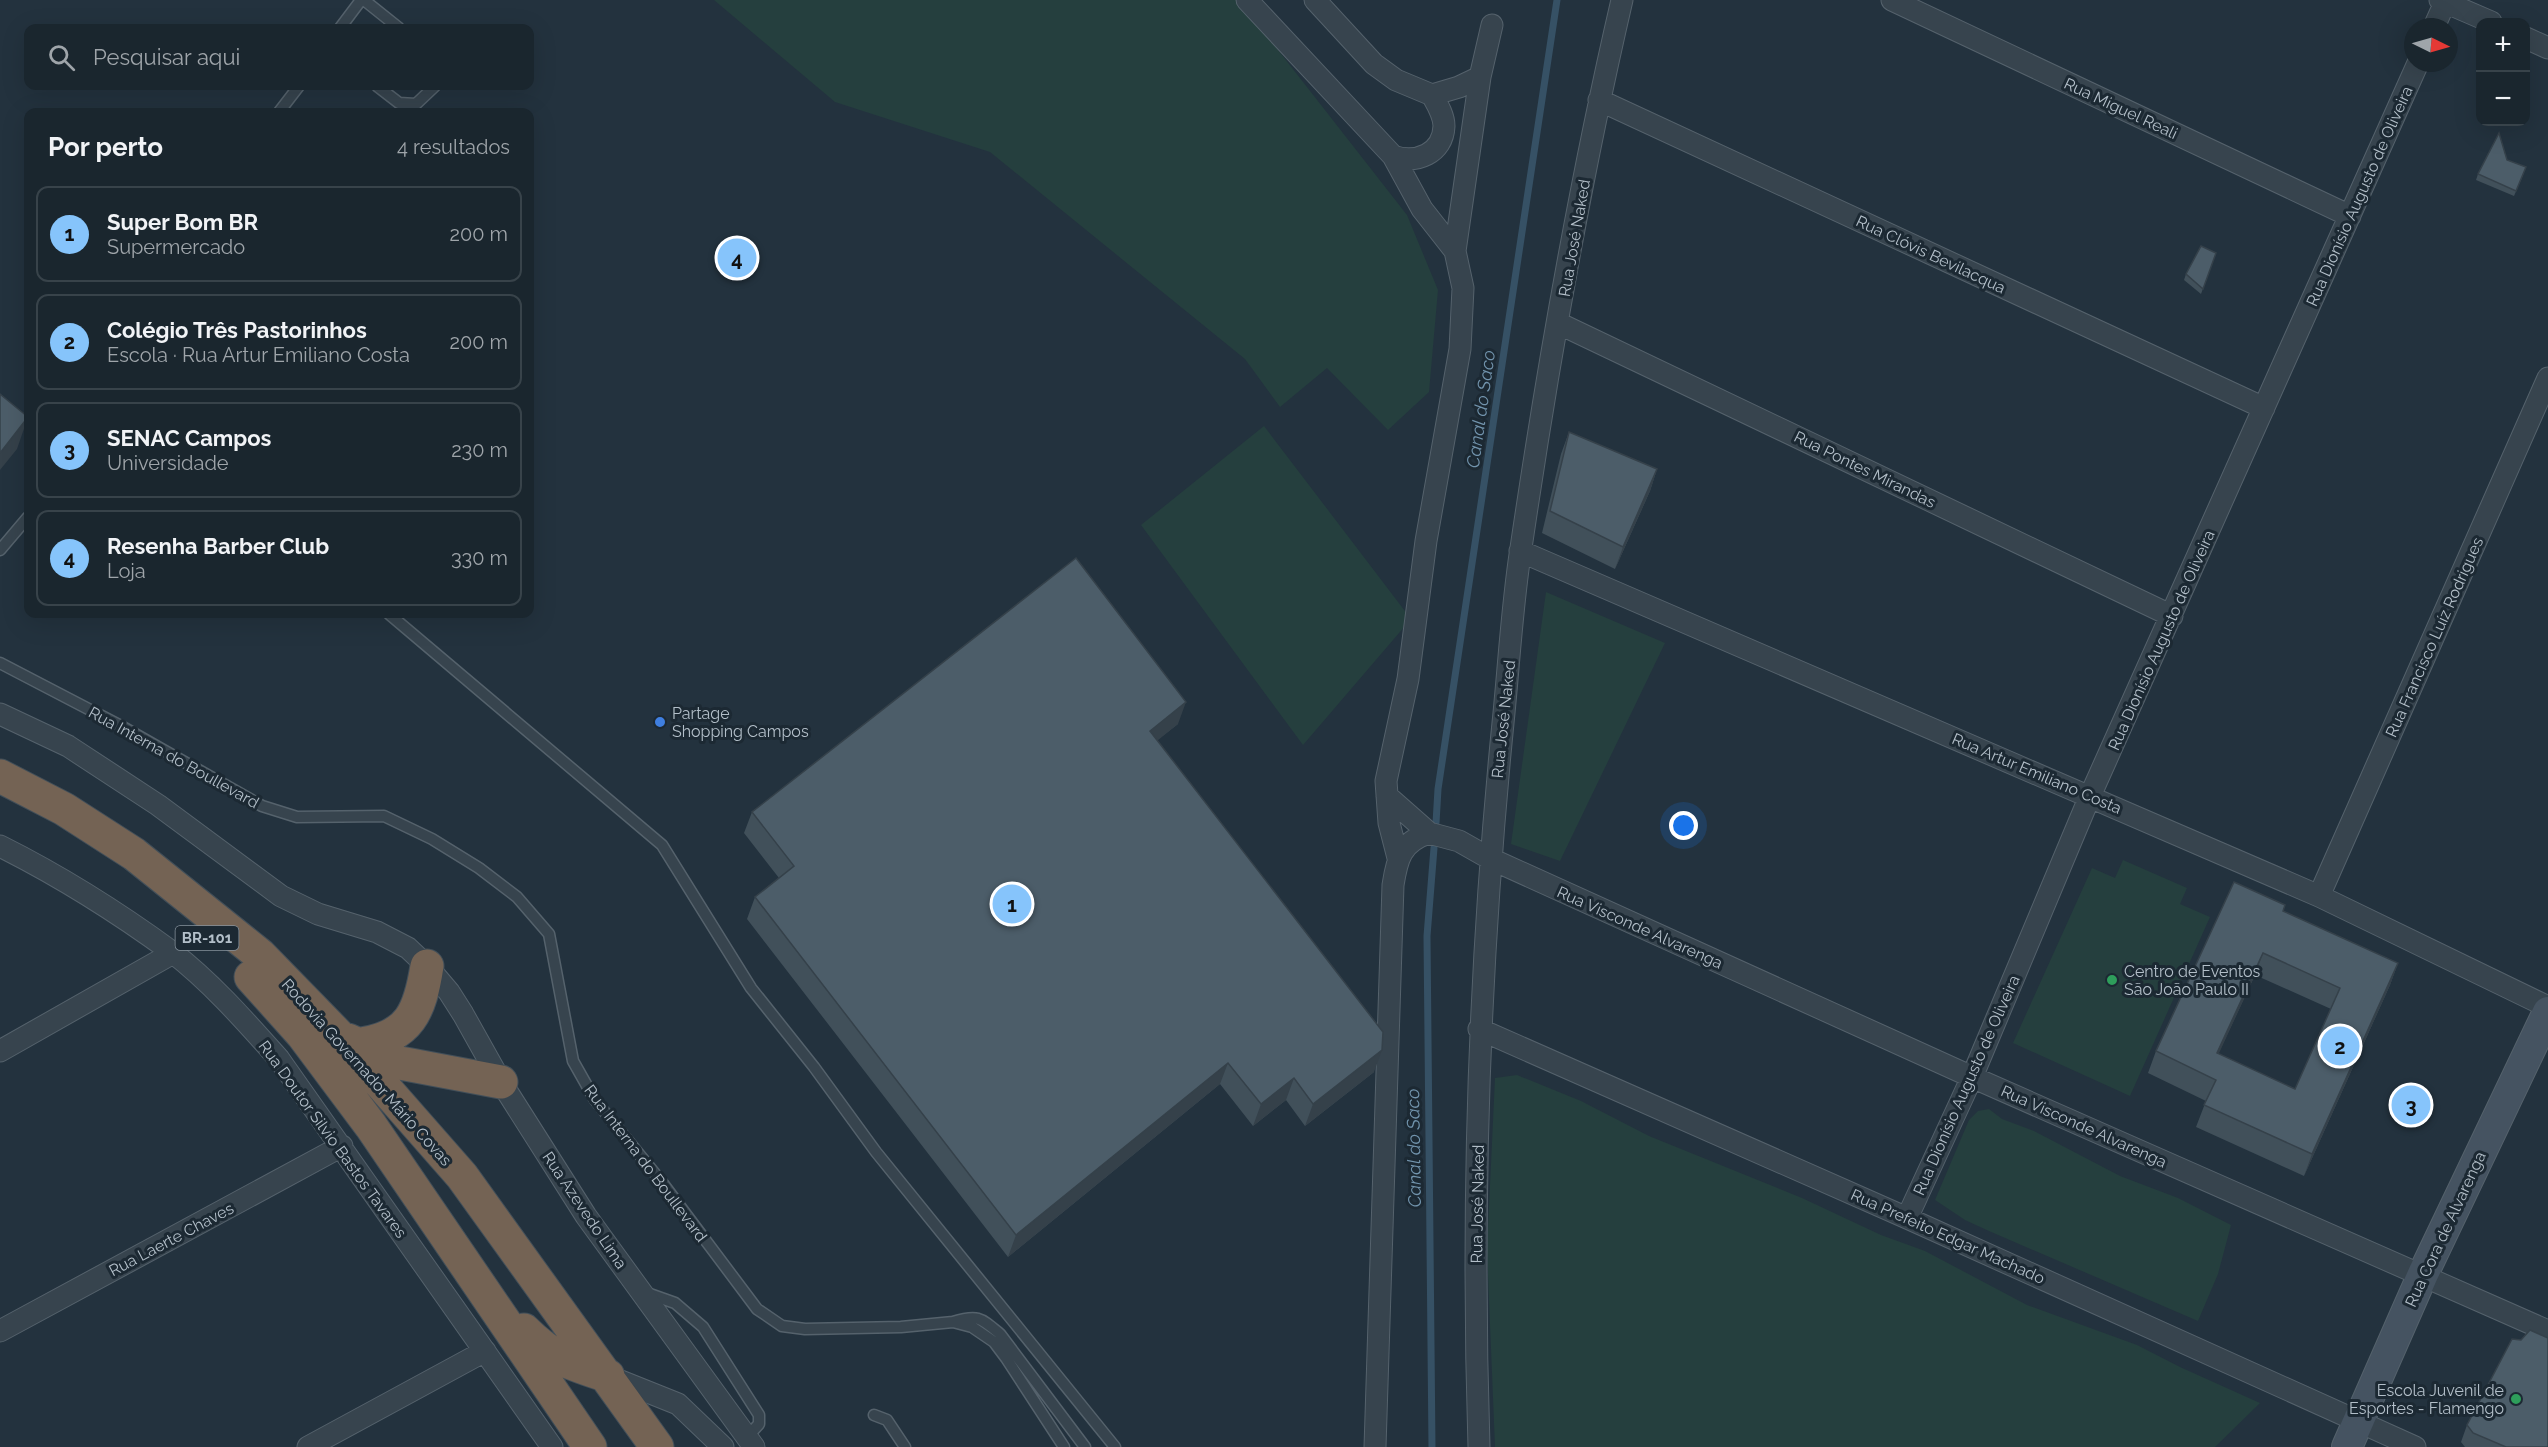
<!DOCTYPE html>
<html lang="pt">
<head>
<meta charset="utf-8">
<style>
	:root { --surface:#1a262e; --page:#232e36; --text:#f1f3f6; --muted:#9fa5aa; --line:#38434a; --accent:#86c4fb }
	body { margin:0; font-family:Raleway,sans-serif; background:var(--page); color:var(--text) }
	.controls { position:absolute; right:18px; top:18px; display:grid; overflow:hidden; border-radius:12px; box-shadow:0 6px 24px #0002 }
	.controls button { width:54px; height:54px; display:grid; place-items:center; padding:0; border:0; border-bottom:2px solid var(--line); background:var(--surface); color:var(--text); font:30px sans-serif }
	.compass { position:absolute; left:2404px; top:18px; width:54px; height:54px; border-radius:50%; background:var(--surface); box-shadow:0 6px 24px #0002; rotate:95deg }
	.you { position:absolute; left:1684px; top:826px; width:21px; height:21px; margin:-15px; border:4px solid #fff; border-radius:50%; background:#1a73e8; box-shadow:0 0 0 9px #1a73e833 }
	.badge { display:grid; place-items:center; width:39px; height:39px; border-radius:50%; background:var(--accent); color:#111; font-size:20px; font-weight:700 }
	.pin { position:absolute; translate:-50% -50%; border:3px solid #fff; box-shadow:0 2px 6px #0006 }
	.list { margin:0; padding:0; list-style:none }
	h2 { display:flex; justify-content:space-between; align-items:center; height:78px; margin:0; padding:0 24px; font-size:26px }
	h2 small { font-size:20px; font-weight:400; color:var(--muted) }
	.list li { display:grid; grid-template-columns:39px 1fr auto; gap:18px; align-items:center; box-sizing:border-box; height:96px; margin:0 12px 12px; padding:0 12px; border:2px solid var(--line); border-radius:12px }
	.list b { display:block; font-size:22px; white-space:nowrap }
	.list p { margin:0; font-size:20px; white-space:nowrap; color:var(--muted) }
	.list em { font-size:20px; font-style:normal; color:var(--muted) }
	.icon { flex:none; width:33px; height:33px; fill:none; stroke:currentColor; stroke-width:2; stroke-linecap:round; stroke-linejoin:round }
	.map { position:relative; flex:none; width:2548px; height:1447px; overflow:hidden }
	.search { position:absolute; background:var(--surface); box-shadow:0 6px 24px #0002; left:24px; top:24px; width:510px; height:66px; display:flex; align-items:center; gap:15px; box-sizing:border-box; padding:0 21px; border-radius:12px; color:var(--muted); font-size:22px }
	.panel { position:absolute; background:var(--surface); box-shadow:0 6px 24px #0002; left:24px; top:108px; width:510px; height:510px; border-radius:12px }
	.map>svg:first-child { display:block }
	.green { fill:#253f3e }
	.lines { fill:none; stroke-linecap:round; stroke-linejoin:round }
	.stream { stroke:#365165; stroke-width:7 }
	.lane-casing { stroke:#55626c; stroke-width:13 }
	.street-casing { stroke:#55626c; stroke-width:23 }
	.secondary-casing { stroke:#55626c; stroke-width:32 }
	.highway-casing { stroke:#424f59; stroke-width:35 }
	.lane { stroke:#37444e; stroke-width:10 }
	.street { stroke:#37444e; stroke-width:21 }
	.secondary { stroke:#455361; stroke-width:30 }
	.highway { stroke:#746354; stroke-width:33 }
	.wall { fill:#41505a; fill-rule:evenodd }
	.shaded-wall { fill:#35414a }
	.building { fill:#4c5d69; stroke:#35414a; stroke-width:1.5; fill-rule:evenodd }
	.shop-dot { fill:#3f7fe0; stroke:#1c2933; stroke-width:2 }
	.leisure-dot { fill:#2e9e5b; stroke:#1c2933; stroke-width:2 }
	.labels { text-anchor:middle; stroke-width:6; stroke-linejoin:round; paint-order:stroke }
	.shield { fill:#1c2933; stroke:#86929c; stroke-width:1.5 }
	.shield-label { font-size:15px; font-weight:bold; fill:#b3bfc9 }
	.street-label { font-size:16px; fill:#b3bfc9; stroke:#1c2933 }
	.poi-label { font-size:16px; fill:#b3bfc9; stroke:#1c2933; text-anchor:start }
	.water-label { font-size:18px; font-style:italic; fill:#7294ad; stroke:#1c2933 }
</style>
</head>
<body>
<div class="map">
<svg width="2548" height="1447" viewBox="0 0 2548 1447">
	<rect width="100%" height="100%" fill="#23323e"/>
	<path class="green" d="M714,0H1239L1407,215L1438,290L1429,392L1388,430L1327,368L1280,407L1245,359L990,152L835,102Z
		M1264,426L1411,619L1303,745L1141,525Z
		M1546,592L1665,643L1560,861L1511,844Z
		M2123,860L2187,888L2180,904L2210,917L2130,1096L2013,1043L2092,868L2115,878Z
		M1517,1075L1581,1101L1649,1136L1802,1198L1881,1235L1925,1251L2027,1305L2137,1345L2180,1367L2260,1403L2215,1447H1495L1487,1250L1495,1078Z
		M1989,1109L2002,1119L2034,1131L2120,1176L2178,1198L2231,1225L2218,1274L2198,1321L1989,1231L1965,1220L1935,1200L1969,1120L1978,1111Z"/>
	<g class="lines">
		<path class="stream" d="M1436,823L1438,789L1557,0
			M1432,1447L1427,936L1434,848"/>
		<defs>
			<path id="lane" d="M364,0L399,28
				M340,28L361,0
				M377,86L399,103L416,104L435,86
				M279,112L299,86
				M0,550L28,517
				M389,614L662,845L751,988L814,1067L876,1152L1115,1447
				M0,663L121,726L262,806L297,817L384,816L432,839L479,868L517,897L549,934L573,1061L595,1100L661,1181L757,1309L782,1326L805,1329L901,1327L953,1322L972,1327L994,1342L1006,1358L1064,1447
				M644,1292L675,1303L703,1327L759,1415V1424L747,1437
				M953,1322C978,1314 981,1318 1000,1334L1085,1447
				M874,1415L887,1420L905,1447"/>
			<path id="street" d="M1247,0L1393,156L1422,209L1455,251
				M1315,0L1374,64L1396,80L1432,95L1459,87L1480,77
				M1892,0L2350,216
				M2440,0L2491,22
				M2434,27L2446,0
				M2526,38L2548,48
				M1599,100L2264,408
				M1393,156C1416,164 1443,154 1444,126C1444,115 1437,104 1432,95
				M1558,323L2172,616
				M1520,551L2319,896L2548,1007
				M0,714L68,746L158,805L281,896L318,914L377,932L408,948L427,966L449,992L463,1014L501,1082L586,1216L754,1447
				M1387,796L1429,833
				M0,846C58,875 120,914 172,952C212,983 246,1022 279,1059L552,1447
				M1398,858L1389,823L1386,781L1408,679L1426,541L1460,349L1463,288L1455,251L1480,77L1492,25
				M2319,896L2548,378
				M1479,1029L1907,1218L2415,1447
				M0,1051L173,953
				M1907,1218L1972,1077L2090,796L2418,63
				M0,1331L342,1146
				M608,1376L678,1404L723,1447
				M308,1447L485,1351
				M1375,1447L1393,885C1397,859 1401,842 1429,833L1459,841L1489,858L1972,1077L2548,1331
				M1479,1447C1471,1205 1479,964 1503,723C1509,664 1512,605 1521,548C1548,364 1580,181 1622,0"/>
			<path id="secondary" d="M2347,1447L2423,1274L2548,1012"/>
			<path id="highway" d="M0,776L64,809L134,854L260,955L340,1037L462,1176L657,1447
				M251,977L303,1035L371,1126L590,1447
				M348,1040L400,1063L501,1082
				M361,1044C410,1037 420,1011 427,966
				M524,1330C552,1358 570,1364 608,1376"/>
		</defs>
		<use href="#lane" class="lane-casing"/>
		<use href="#street" class="street-casing"/>
		<use href="#secondary" class="secondary-casing"/>
		<use href="#highway" class="highway-casing"/>
		<use href="#lane" class="lane"/>
		<use href="#street" class="street"/>
		<use href="#secondary" class="secondary"/>
		<use href="#highway" class="highway"/>
	</g>
	<path class="wall" d="M2507,160L2524,173L2514,196L2476,180L2478,174Z
		M2216,253L2201,294L2184,280L2186,274Z
		M1569,432L1657,469L1650,491L1615,569L1542,533L1561,454Z
		M1178,724L1157,740L1374,1072L1305,1126L1286,1100L1253,1126L1220,1084L1008,1257L747,919L755,897L779,878L744,833L752,812Z
		M2283,911L2398,963L2390,985L2304,1176L2196,1127L2206,1101L2148,1073L2156,1051ZM2255,975L2331,1009L2295,1089L2218,1054Z
		M2521,1340L2548,1447H2465L2461,1442L2467,1425Z"/>
	<path class="shaded-wall" d="M28,417L17,449L0,470V453Z
		M1657,469L1650,491L1615,569L1623,547Z
		M1186,702L1178,724L1142,753L1150,731Z
		M2263,953L2255,975L2209,1075L2217,1053Z
		M2398,963L2390,985L2304,1176L2312,1154Z
		M1382,1050L1374,1072L1305,1126L1313,1104Z
		M1228,1063L1220,1084L1008,1257L1016,1235Z
		M1294,1078L1286,1100L1253,1126L1261,1104Z"/>
	<path class="building" d="M2499,133L2507,160L2526,167L2516,191L2478,174Z
		M2201,246L2216,253L2203,289L2186,274Z
		M0,394L28,417L0,453Z
		M1569,432L1657,469L1623,547L1550,511Z
		M1076,558L1186,702L1150,731L1383,1032L1382,1050L1313,1104L1294,1078L1261,1104L1228,1063L1016,1235L755,897L794,866L752,812Z
		M2234,882L2285,905L2283,911L2398,963L2312,1154L2204,1105L2216,1080L2156,1051ZM2263,953L2340,988L2295,1089L2217,1053Z
		M2530,1330L2548,1338V1447H2506L2473,1433L2467,1425L2512,1339L2521,1340Z"/>
	<circle class="shop-dot" cx="660" cy="722" r="6"/>
	<g class="leisure-dot">
		<circle cx="2112" cy="980" r="6"/>
		<circle cx="2516" cy="1399" r="6"/>
	</g>
	<g class="labels">
		<rect class="shield" x="175.5" y="926" width="63" height="24" rx="4.5"/>
		<g class="shield-label">
			<text x="207" y="943">BR-101</text>
		</g>
		<g class="street-label">
			<text transform="translate(2121 108) rotate(25)" y="6">Rua Miguel Reali</text>
			<text transform="translate(2359 196) rotate(-66)" y="6">Rua Dionísio Augusto de Oliveira</text>
			<text transform="translate(1574 238) rotate(-80)" y="6">Rua José Naked</text>
			<text transform="translate(1931 254) rotate(25)" y="6">Rua Clóvis Bevilacqua</text>
			<text transform="translate(1865 469) rotate(26)" y="6">Rua Pontes Mirandas</text>
			<text transform="translate(2434 637) rotate(-66)" y="6">Rua Francisco Luíz Rodrigues</text>
			<text transform="translate(2161 640) rotate(-66)" y="6">Rua Dionísio Augusto de Oliveira</text>
			<text transform="translate(1503 719) rotate(-84)" y="6">Rua José Naked</text>
			<text transform="translate(174 757) rotate(29)" y="6">Rua Interna do Boullevard</text>
			<text transform="translate(2037 773) rotate(23)" y="6">Rua Artur Emiliano Costa</text>
			<text transform="translate(1640 927) rotate(24)" y="6">Rua Visconde Alvarenga</text>
			<text transform="translate(367 1072) rotate(48)" y="6">Rodovia Governador Mário Covas</text>
			<text transform="translate(1966 1085) rotate(-66)" y="6">Rua Dionísio Augusto de Oliveira</text>
			<text transform="translate(2084 1126) rotate(24)" y="6">Rua Visconde Alvarenga</text>
			<text transform="translate(333 1139) rotate(54)" y="6">Rua Doutor Silvio Bastos Tavares</text>
			<text transform="translate(646 1163) rotate(53)" y="6">Rua Interna do Boullevard</text>
			<text transform="translate(1477 1204) rotate(-89)" y="6">Rua José Naked</text>
			<text transform="translate(585 1210) rotate(56)" y="6">Rua Azevedo Lima</text>
			<text transform="translate(2445 1229) rotate(-65)" y="6">Rua Cora de Alvarenga</text>
			<text transform="translate(1948 1236) rotate(24)" y="6">Rua Prefeito Edgar Machado</text>
			<text transform="translate(171 1239) rotate(-28)" y="6">Rua Laerte Chaves</text>
		</g>
		<g class="poi-label">
			<text x="672" y="719">Partage<tspan x="672" dy="18">Shopping Campos</tspan></text>
			<text x="2124" y="977">Centro de Eventos<tspan x="2124" dy="18">São João Paulo II</tspan></text>
			<text x="2504" y="1396" text-anchor="end">Escola Juvenil de<tspan x="2504" dy="18">Esportes - Flamengo</tspan></text>
		</g>
		<g class="water-label">
			<text transform="translate(1481 409) rotate(-82)" y="6">Canal do Saco</text>
			<text transform="translate(1414 1148) rotate(-91)" y="6">Canal do Saco</text>
		</g>
	</g>
</svg>
<div class="controls">
<button>+</button>
<button>−</button>
</div>
<svg class="compass" viewBox="-18 -18 36 36"><path d="M0-13l5 13h-10z" fill="#e53935"/><path d="M0 13l5-13h-10z" fill="#9fa5aa"/></svg>
<div class="you"></div>
<div class="pin badge" style="left:1012px;top:904px">1</div>
<div class="pin badge" style="left:2340px;top:1046px">2</div>
<div class="pin badge" style="left:2411px;top:1105px">3</div>
<div class="pin badge" style="left:737px;top:258px">4</div>
<div class="search"><svg class="icon" aria-label="search" viewBox="0 0 24 24"><circle cx="10" cy="10" r="6"/><path d="M15 15l6 6"/></svg>Pesquisar aqui</div>
<section class="panel">
<h2>Por perto<small>4 resultados</small></h2>
<ul class="list">
<li><span class="badge">1</span><div><b>Super Bom BR</b><p>Supermercado</p></div><em>200 m</em></li>
<li><span class="badge">2</span><div><b>Colégio Três Pastorinhos</b><p>Escola · Rua Artur Emiliano Costa</p></div><em>200 m</em></li>
<li><span class="badge">3</span><div><b>SENAC Campos</b><p>Universidade</p></div><em>230 m</em></li>
<li><span class="badge">4</span><div><b>Resenha Barber Club</b><p>Loja</p></div><em>330 m</em></li>
</ul>
</section>
</div>
</body>
</html>
